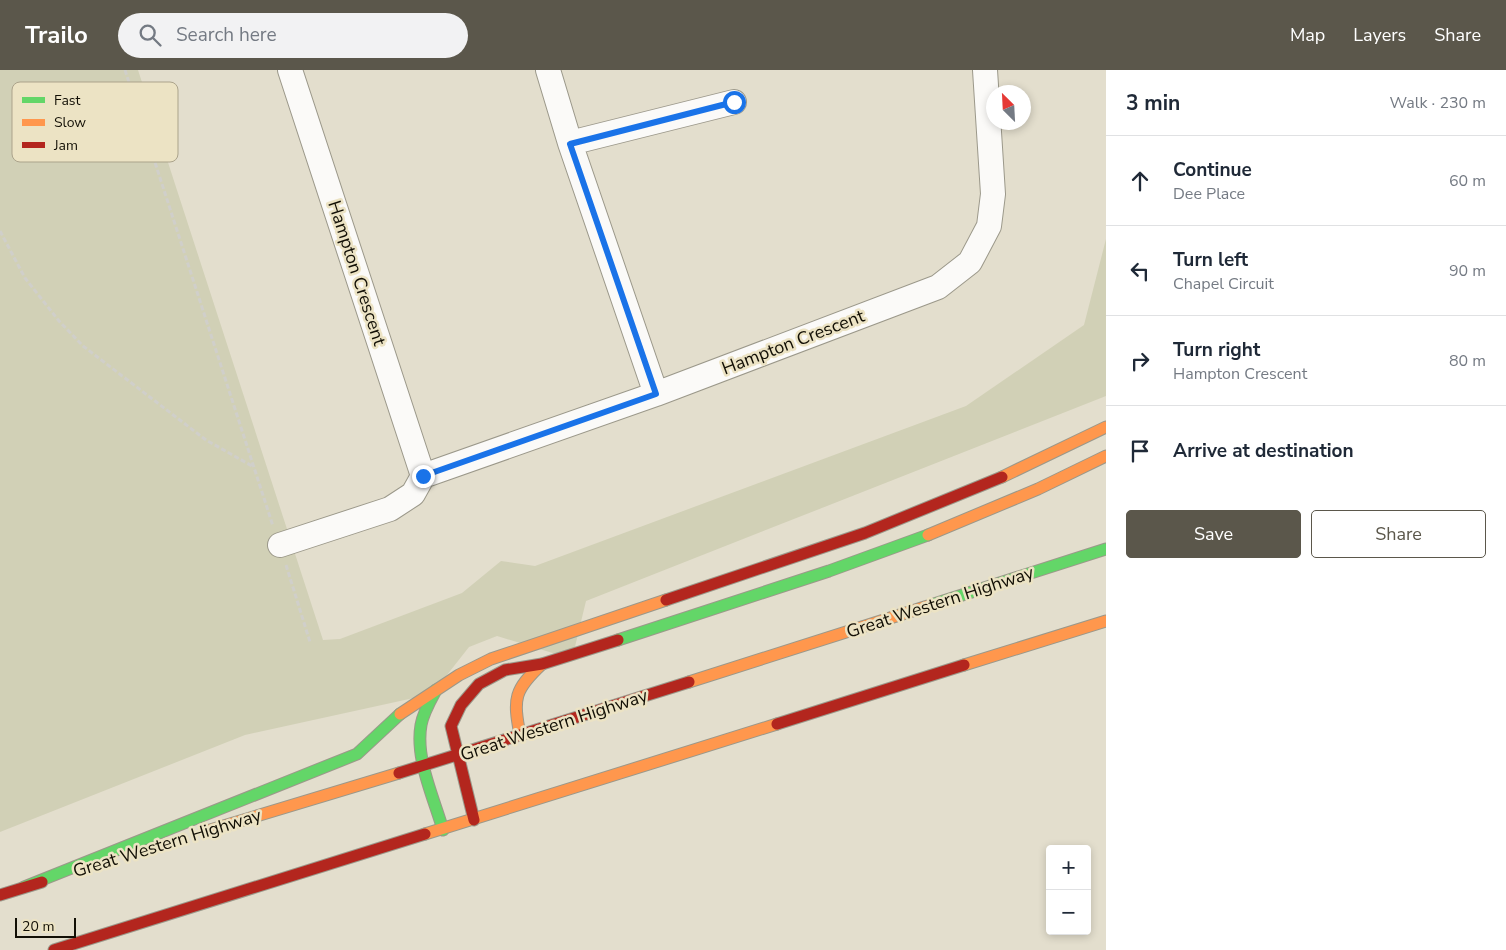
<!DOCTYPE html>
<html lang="en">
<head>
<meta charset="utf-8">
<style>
	:root { --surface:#fff; --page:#f2f2f3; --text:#1f2937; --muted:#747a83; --line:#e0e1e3; --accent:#5b574b }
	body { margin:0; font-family:"Nunito Sans",sans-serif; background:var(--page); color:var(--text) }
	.controls { position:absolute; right:15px; bottom:15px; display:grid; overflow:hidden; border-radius:5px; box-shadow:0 2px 8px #0003 }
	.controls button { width:45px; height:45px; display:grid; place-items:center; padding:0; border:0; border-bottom:1px solid var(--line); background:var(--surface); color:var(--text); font:25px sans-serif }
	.compass { position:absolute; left:986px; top:15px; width:45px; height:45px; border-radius:50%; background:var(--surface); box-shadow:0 2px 8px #0003; rotate:336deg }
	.scale { position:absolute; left:15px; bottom:12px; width:61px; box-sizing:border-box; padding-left:5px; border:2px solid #120f05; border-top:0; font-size:14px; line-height:18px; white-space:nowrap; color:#120f05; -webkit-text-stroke:4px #ece3c4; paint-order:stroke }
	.stop { position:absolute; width:15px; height:15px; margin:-11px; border:4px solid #1a73e8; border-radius:50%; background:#fff }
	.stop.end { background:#1a73e8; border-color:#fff; box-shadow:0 1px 5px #0008 }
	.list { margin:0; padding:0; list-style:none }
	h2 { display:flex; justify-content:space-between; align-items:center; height:65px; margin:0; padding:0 20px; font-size:21px }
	h2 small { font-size:16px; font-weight:400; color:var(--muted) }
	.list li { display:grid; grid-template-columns:32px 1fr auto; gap:15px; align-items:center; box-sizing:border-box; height:90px; padding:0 20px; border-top:1px solid var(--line) }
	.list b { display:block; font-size:19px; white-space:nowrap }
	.list p { margin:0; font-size:16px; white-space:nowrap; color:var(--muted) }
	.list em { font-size:16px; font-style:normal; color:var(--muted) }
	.actions { display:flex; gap:10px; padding:15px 20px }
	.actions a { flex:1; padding:11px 0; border:1px solid var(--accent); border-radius:5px; text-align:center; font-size:18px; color:var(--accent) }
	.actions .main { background:var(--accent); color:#fff }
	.icon { flex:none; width:28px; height:28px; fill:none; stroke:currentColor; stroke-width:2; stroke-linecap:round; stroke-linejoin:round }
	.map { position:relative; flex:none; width:1106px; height:880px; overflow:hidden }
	header { display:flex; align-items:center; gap:30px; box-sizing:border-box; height:70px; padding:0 25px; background:var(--accent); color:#fff }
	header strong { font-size:24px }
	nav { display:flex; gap:28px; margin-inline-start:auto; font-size:18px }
	.search { width:350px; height:45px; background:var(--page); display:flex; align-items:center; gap:12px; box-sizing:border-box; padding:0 18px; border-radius:28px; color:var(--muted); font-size:19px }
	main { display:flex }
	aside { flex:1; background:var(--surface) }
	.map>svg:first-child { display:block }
	.green { fill:#d1d0b6 }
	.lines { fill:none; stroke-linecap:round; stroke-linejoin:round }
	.street-casing { stroke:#9b988a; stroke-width:26 }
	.fast-casing { stroke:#9b988a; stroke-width:13 }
	.slow-casing { stroke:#9b988a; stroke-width:13 }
	.jam-casing { stroke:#9b988a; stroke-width:13 }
	.path { stroke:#d0cfca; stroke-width:3; stroke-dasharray:5 2.5; stroke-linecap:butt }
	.street { stroke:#fbfaf8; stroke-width:24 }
	.fast { stroke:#63d668; stroke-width:11 }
	.slow { stroke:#ff974d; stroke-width:11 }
	.jam { stroke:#b3261e; stroke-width:11 }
	.route { stroke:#1a73e8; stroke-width:6 }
	.labels { text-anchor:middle; stroke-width:5; stroke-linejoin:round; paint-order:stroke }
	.street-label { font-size:18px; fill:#120f05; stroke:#ece3c4 }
	.key { fill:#ece3c4; stroke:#aba38b; stroke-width:1 }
	.key-label { font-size:14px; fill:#120f05 }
</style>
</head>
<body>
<header>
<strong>Trailo</strong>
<div class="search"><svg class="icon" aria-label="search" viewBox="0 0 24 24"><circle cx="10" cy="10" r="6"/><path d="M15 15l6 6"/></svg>Search here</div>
<nav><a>Map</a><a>Layers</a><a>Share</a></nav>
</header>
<main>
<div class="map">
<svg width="1106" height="880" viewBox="0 0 1106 880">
	<rect width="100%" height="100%" fill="#e3decd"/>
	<path class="green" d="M0,0H138L323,570L340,569L462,523L501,491L535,496L966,336L1084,255L1106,169V326L586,531L572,589L497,566L469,577L432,624L245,665L0,762Z"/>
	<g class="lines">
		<defs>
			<path id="street" d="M290,0L423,406
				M548,0L570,73L656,324
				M570,73L734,32
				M280,475L390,439L413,424L423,406L656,324L938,217L970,192L989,156L993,124L985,0"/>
			<path id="fast" d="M931,535L1106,479
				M618,570L829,501L928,465
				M436,620C430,631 423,643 421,655C415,689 434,728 443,760
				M24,817L357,684L400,644"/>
			<path id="slow" d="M1002,407L1106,357
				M928,465L1038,419L1106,386
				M964,595L1106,551
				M689,612L931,535
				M400,644L459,605L491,589L666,530
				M520,665C513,628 514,620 542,594
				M207,761L399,703
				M425,764L777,654"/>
			<path id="jam" d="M666,530L865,463L1002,407
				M777,654L964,595
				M399,703L689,612
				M474,750L451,656L461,635L479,614L505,600L542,594L618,570
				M0,825L42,812
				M54,880L425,764"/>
		</defs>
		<use href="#street" class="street-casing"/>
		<use href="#fast" class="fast-casing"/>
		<use href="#slow" class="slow-casing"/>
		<use href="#jam" class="jam-casing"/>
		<path class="path" d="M125,0L273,456
			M0,161L25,208L59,251L83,276L206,370L252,396
			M286,495L310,572"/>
		<use href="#street" class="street"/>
		<use href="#fast" class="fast"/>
		<use href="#slow" class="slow"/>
		<use href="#jam" class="jam"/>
	</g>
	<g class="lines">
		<path class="route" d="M423,406L656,324L570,74L734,32"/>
	</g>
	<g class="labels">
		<g class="street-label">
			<text transform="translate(357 203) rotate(72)" y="6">Hampton Crescent</text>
			<text transform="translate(793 272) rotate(-21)" y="6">Hampton Crescent</text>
			<text transform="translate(940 532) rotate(-18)" y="6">Great Western Highway</text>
			<text transform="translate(554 655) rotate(-18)" y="6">Great Western Highway</text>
			<text transform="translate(167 773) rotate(-17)" y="6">Great Western Highway</text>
		</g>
	</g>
	<rect x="12" y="12" width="166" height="80" rx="8" class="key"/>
	<rect x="22" y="27" width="23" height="6" fill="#63d668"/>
	<rect x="22" y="49" width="23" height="7" fill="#ff974d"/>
	<rect x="22" y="72" width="23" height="6" fill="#b3261e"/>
	<g class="key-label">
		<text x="54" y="35">Fast</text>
		<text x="54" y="57">Slow</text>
		<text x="54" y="80">Jam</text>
	</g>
</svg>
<div class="controls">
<button>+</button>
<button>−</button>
</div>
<svg class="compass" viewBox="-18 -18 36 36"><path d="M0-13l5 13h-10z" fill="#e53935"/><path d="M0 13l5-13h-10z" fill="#747a83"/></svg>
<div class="scale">20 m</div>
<div class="stop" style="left:734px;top:32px"></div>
<div class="stop end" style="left:423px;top:406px"></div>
</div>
<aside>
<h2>3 min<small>Walk · 230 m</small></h2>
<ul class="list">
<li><svg class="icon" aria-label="ahead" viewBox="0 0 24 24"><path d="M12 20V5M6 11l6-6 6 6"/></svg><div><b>Continue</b><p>Dee Place</p></div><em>60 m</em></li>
<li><svg class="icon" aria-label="left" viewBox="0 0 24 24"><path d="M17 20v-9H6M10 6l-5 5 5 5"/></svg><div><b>Turn left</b><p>Chapel Circuit</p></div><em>90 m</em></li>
<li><svg class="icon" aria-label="right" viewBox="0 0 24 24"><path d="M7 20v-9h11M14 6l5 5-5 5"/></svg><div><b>Turn right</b><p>Hampton Crescent</p></div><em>80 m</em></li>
<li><svg class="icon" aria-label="arrive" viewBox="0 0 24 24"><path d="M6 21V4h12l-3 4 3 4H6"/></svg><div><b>Arrive at destination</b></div></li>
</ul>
<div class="actions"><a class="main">Save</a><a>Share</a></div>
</aside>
</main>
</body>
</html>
